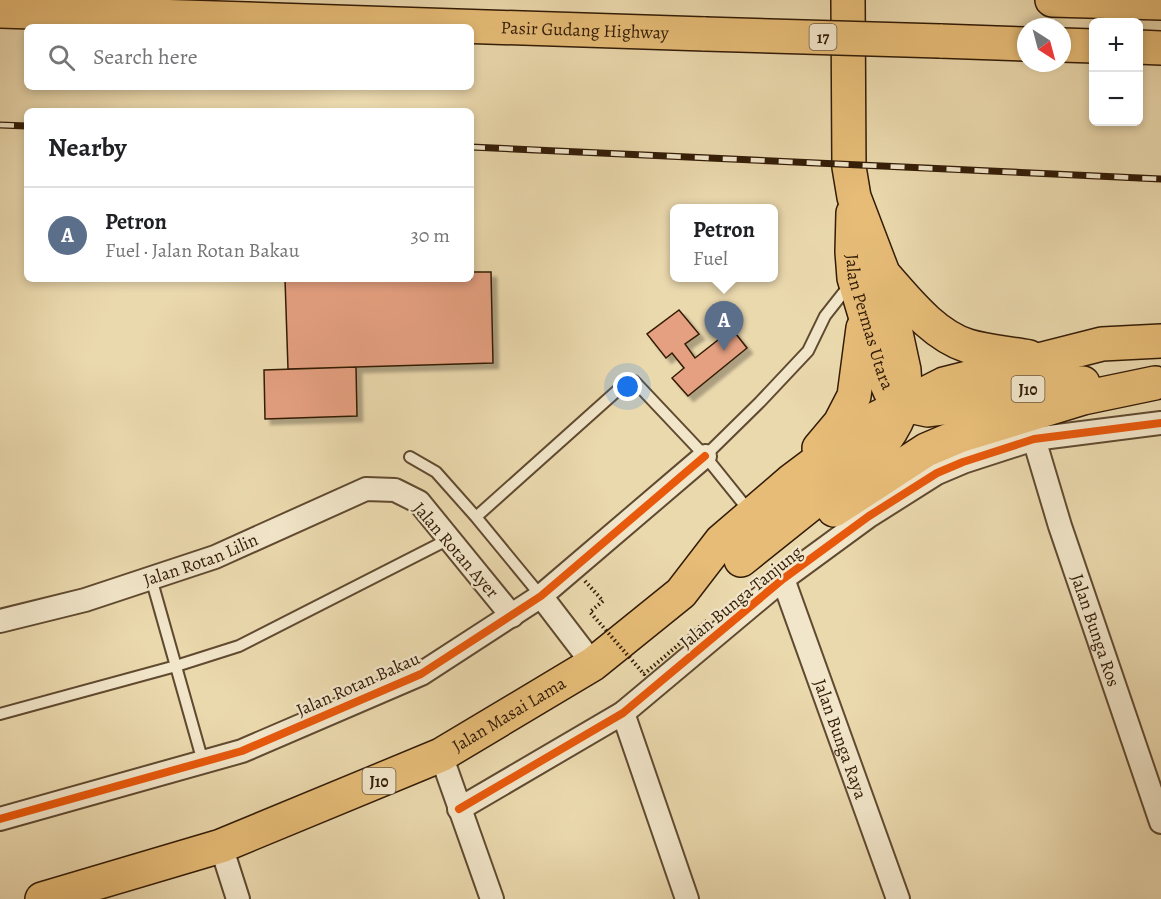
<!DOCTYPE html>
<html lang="en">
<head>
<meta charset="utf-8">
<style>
	:root { --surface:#fff; --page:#f2f2f2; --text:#202124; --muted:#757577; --line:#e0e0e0; --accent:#0f766e }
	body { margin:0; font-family:Alegreya,serif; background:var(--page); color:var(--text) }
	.controls { position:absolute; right:18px; top:18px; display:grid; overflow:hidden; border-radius:9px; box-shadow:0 3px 9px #0003 }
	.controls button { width:54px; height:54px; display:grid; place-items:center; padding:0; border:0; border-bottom:2px solid var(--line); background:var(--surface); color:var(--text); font:30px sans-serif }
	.compass { position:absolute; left:1017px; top:18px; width:54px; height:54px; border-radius:50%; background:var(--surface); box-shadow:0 3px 9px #0003; rotate:144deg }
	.you { position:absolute; left:628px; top:387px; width:21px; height:21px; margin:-15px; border:4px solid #fff; border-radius:50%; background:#1a73e8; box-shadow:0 0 0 9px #1a73e833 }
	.badge { display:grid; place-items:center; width:39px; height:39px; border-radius:50%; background:var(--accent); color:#fff; font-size:20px; font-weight:700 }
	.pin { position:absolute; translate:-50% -50px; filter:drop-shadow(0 2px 3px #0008) }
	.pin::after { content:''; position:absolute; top:32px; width:21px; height:18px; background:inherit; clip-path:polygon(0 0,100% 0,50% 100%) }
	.popup { position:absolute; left:670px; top:204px; width:108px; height:78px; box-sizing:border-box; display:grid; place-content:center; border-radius:9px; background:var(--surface); filter:drop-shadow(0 2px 4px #0005); font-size:20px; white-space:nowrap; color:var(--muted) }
	.popup b { font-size:22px; color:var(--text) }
	.popup::after { content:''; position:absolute; left:50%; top:100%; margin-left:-12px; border:12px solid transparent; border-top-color:var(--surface) }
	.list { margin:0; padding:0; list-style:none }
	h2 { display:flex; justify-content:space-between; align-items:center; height:78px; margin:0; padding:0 24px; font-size:26px }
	h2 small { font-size:20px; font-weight:400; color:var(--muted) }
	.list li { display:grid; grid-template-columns:39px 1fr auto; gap:18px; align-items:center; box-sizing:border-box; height:96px; padding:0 24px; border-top:2px solid var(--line) }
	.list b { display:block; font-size:22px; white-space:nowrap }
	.list p { margin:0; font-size:20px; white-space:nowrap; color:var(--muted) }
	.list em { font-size:20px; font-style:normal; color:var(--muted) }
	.icon { flex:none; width:33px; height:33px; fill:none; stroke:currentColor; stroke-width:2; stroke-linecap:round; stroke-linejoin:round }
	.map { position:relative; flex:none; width:1161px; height:899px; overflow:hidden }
	.search { position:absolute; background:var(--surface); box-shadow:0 3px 9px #0003; left:24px; top:24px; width:450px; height:66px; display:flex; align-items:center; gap:15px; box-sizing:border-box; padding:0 21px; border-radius:9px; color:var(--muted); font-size:22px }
	.panel { position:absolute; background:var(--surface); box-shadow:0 3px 9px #0003; left:24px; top:108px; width:450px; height:174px; border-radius:9px }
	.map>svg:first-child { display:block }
	.building { fill:#e5a081; stroke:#321b06; stroke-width:1.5; filter:url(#shadow) }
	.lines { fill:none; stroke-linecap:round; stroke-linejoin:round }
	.service-casing { stroke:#604a30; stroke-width:14 }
	.minor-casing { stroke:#604a30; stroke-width:26 }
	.primary-casing { stroke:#321b06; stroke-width:36 }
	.trunk-casing { stroke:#321b06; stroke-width:36 }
	.service { stroke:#f2e6ca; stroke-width:10 }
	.minor { stroke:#f2e6ca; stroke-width:22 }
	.primary { stroke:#e6bc77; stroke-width:33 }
	.trunk { stroke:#e6bc77; stroke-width:33 }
	.rail-casing { stroke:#321b06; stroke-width:7 }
	.rail { stroke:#f2e6ca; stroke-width:4.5; stroke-dasharray:14; stroke-linecap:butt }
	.trunk-bridge-casing { stroke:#321b06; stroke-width:36; stroke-linecap:butt }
	.path-bridge { stroke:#321b06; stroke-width:4; stroke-dasharray:1.5 3; stroke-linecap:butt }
	.trunk-bridge { stroke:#e6bc77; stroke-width:33 }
	.cycleway-casing { stroke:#f2e6ca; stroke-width:11 }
	.cycleway { stroke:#e8590c; stroke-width:8 }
	.labels { text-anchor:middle; stroke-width:4.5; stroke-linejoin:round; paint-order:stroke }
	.shield { fill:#f2e6ca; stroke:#6c5841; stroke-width:1.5 }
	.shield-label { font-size:16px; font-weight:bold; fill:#321b06 }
	.street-label { font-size:18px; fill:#321b06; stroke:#f2e6ca }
</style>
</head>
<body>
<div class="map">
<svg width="1161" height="899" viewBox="0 0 1161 899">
	<defs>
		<filter id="shadow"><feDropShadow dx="5.5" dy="5.5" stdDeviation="1.5" flood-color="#0004"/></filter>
	</defs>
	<rect width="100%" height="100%" fill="#ebd9ae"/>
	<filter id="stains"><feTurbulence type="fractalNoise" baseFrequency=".00333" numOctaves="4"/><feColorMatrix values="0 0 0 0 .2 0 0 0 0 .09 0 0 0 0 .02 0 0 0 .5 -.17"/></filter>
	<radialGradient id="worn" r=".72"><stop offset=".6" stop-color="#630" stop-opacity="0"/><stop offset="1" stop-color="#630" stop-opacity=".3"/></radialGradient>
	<path class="building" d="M471,272H491L493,363L288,369L285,279H471Z
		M679,310L699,334L685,344L695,358L732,329L747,348L688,396L672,378L684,368L672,353L666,358L647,334Z
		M356,367L357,416L265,419L264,370Z"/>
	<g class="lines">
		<defs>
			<path id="service" d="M705,456L760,402L808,351L825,316L851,283
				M410,457L436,472L476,517
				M151,578L203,762
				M541,596L476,517L628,381H634L637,384L705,456L750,512
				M0,714L176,666L239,646L449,539"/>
			<g id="minor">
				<path id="s1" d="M1034,439L1060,526L1161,822"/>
				<path id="s2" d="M783,579L898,899"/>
				<path d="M541,596L593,664"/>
				<path id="s3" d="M0,621L85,600L215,557L366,489L395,490L419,502L512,616"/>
				<path d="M623,713L687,899"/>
				<path d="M441,755L492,899"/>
				<path d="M459,809L623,713L783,579L869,516L937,473L963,462L1034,439L1161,423"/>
				<path d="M0,819L242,751L421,674L541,596L705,456"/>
				<path d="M221,846L238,899"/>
			</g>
			<g id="primary">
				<path id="s4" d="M853,213L852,252L854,278L883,375L890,391L899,401"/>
				<path d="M886,277C909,303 934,335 968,346C988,352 1009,353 1029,357"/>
				<path d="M904,405L928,410L952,407L1017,390L1083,383"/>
				<path d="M819,448L840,423L854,396L863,328"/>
				<path d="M834,510L926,450L959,436L1083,398L1155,383"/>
				<path d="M741,560L876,452C898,425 907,406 904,370L883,273L854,197L849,167L848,0"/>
				<path id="s5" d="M42,899L221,846L441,755L593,664L681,593L721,541L791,481L871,421L944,384L1102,344L1161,341"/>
			</g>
			<g id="trunk">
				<path d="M1052,0L1161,3"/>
				<path id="s6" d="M0,11L705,34"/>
				<path d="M940,41L1026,44"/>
				<path d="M1062,45L1094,46"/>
				<path d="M1138,47L1161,48"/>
			</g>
		</defs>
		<use href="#service" class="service-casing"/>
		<use href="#minor" class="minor-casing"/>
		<use href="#primary" class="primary-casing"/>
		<use href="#trunk" class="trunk-casing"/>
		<use href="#service" class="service"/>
		<use href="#minor" class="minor"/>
		<use href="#primary" class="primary"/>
		<use href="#trunk" class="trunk"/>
		<defs>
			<path id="rail" d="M0,125L27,126
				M471,147L1161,179"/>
		</defs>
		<use href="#rail" class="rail-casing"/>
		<use href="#rail" class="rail"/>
		<defs>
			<path id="trunk-bridge" d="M705,34L940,41"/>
		</defs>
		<use href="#trunk-bridge" class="trunk-bridge-casing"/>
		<path class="path-bridge" d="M585,581L603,601L590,612L644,674L709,619"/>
		<use href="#trunk-bridge" class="trunk-bridge"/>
		<defs>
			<path id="cycleway" d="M459,809L623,713L783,579L869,516L937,473L963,462L1034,439L1161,423
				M0,819L242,751L421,674L541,596L705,456"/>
		</defs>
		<use href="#cycleway" class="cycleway-casing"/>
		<use href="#cycleway" class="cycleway"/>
	</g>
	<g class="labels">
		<g class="shield">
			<rect x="809.5" y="24" width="27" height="26" rx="4.5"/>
			<rect x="1011.5" y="376" width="33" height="26" rx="4.5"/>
			<rect x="362.5" y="768" width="33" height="26" rx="4.5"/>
		</g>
		<g class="shield-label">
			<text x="823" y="43">17</text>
			<text x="1028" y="395">J10</text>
			<text x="379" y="787">J10</text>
		</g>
		<g class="street-label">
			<text dy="6" stroke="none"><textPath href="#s6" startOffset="585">Pasir Gudang Highway</textPath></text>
			<text dy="6" stroke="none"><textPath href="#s4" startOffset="111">Jalan Permas Utara</textPath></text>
			<text transform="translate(456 550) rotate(49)" y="6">Jalan Rotan Ayer</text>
			<text dy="6" stroke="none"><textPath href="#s3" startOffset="210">Jalan Rotan Lilin</textPath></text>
			<text transform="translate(741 597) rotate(-39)" y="6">Jalan Bunga Tanjung</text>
			<text dy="6" stroke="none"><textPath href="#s1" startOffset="201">Jalan Bunga Ros</textPath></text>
			<text transform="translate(358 684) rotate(-24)" y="6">Jalan Rotan Bakau</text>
			<text dy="6" stroke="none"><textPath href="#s5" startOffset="504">Jalan Masai Lama</textPath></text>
			<text dy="6" stroke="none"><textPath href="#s2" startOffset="170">Jalan Bunga Raya</textPath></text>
		</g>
	</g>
	<rect width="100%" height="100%" filter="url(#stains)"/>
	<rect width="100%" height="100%" fill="url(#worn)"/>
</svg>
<div class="controls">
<button>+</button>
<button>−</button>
</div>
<svg class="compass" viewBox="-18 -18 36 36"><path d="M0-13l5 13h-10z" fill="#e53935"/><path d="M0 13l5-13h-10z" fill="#757577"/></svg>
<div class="you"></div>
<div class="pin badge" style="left:724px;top:351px;background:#5c6f8a">A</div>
<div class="popup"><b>Petron</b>Fuel</div>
<div class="search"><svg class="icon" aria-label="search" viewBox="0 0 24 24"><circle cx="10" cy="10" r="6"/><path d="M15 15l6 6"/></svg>Search here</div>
<section class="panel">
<h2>Nearby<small></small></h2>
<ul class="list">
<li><span class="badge" style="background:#5c6f8a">A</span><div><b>Petron</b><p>Fuel · Jalan Rotan Bakau</p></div><em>30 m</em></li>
</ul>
</section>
</div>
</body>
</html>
